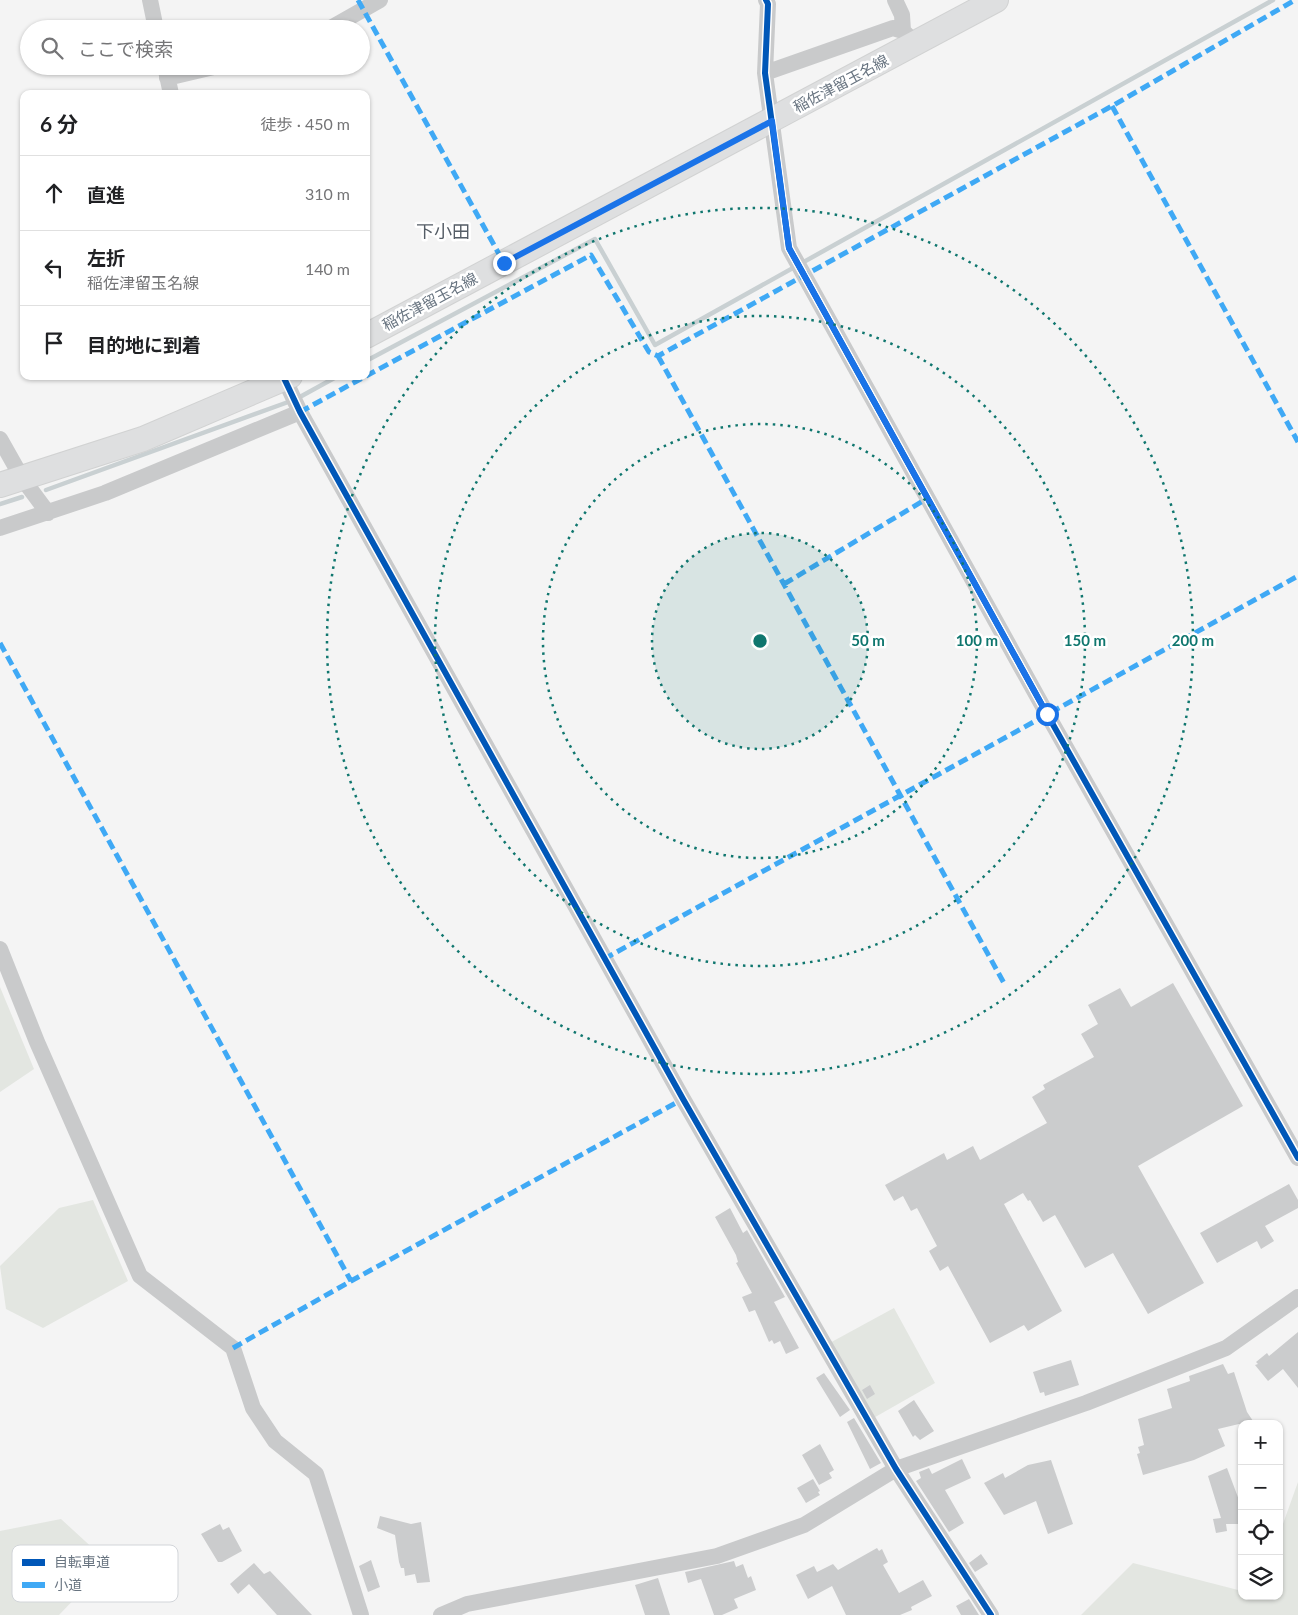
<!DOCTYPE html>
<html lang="ja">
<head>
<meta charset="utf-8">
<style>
	:root { --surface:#fff; --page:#f6f6f6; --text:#202124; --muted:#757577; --line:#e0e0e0 }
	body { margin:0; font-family:Lato,"Noto Sans JP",sans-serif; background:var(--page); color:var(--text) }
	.controls { position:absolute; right:15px; bottom:15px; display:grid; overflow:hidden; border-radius:10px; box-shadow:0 1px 4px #0004 }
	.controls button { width:45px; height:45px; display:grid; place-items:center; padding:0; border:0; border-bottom:1px solid var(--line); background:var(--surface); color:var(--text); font:25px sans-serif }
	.stop { position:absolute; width:15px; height:15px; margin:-11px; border:4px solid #1a73e8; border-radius:50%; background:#fff }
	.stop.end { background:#1a73e8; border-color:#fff; box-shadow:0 1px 5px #0008 }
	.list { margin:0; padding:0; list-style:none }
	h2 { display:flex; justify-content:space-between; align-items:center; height:65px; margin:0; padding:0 20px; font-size:21px }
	h2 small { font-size:16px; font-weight:400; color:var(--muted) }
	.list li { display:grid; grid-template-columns:32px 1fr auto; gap:15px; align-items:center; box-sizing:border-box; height:75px; padding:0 20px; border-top:1px solid var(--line) }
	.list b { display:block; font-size:19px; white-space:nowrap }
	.list p { margin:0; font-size:16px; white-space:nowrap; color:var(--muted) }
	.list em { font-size:16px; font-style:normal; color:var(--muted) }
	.icon { flex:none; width:28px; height:28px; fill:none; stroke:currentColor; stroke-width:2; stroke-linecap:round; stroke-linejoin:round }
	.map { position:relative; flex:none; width:1298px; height:1615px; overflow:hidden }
	.search { position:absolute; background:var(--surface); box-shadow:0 1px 4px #0004; left:20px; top:20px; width:350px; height:55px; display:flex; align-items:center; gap:12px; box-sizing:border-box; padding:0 18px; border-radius:28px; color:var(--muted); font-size:19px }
	.panel { position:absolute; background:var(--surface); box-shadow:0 1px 4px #0004; left:20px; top:90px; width:350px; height:290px; border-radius:10px }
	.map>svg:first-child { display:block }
	.green { fill:#e3e6e1 }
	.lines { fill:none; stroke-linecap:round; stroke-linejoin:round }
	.stream { stroke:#c9d0d2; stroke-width:4.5 }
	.building { fill:#cbcccd }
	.secondary-casing { stroke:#d1d2d2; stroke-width:26 }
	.minor { stroke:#c9cacb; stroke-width:16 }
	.secondary { stroke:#dedfe0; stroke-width:24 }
	.quiet { stroke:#3fa9f5; stroke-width:5; stroke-dasharray:10 5; stroke-linecap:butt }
	.cycleway-casing { stroke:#fff; stroke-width:9 }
	.cycleway { stroke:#0057b8; stroke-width:6 }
	.route { stroke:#1a73e8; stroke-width:6 }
	.ring { fill:none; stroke:#0f766e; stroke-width:2.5; stroke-dasharray:2.5 5 }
	.labels { text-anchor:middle; stroke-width:5; stroke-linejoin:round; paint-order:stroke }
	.street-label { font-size:15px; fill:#687480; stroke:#fff }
	.quarter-label { font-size:18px; fill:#555d66; stroke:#fff }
	.key { fill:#fff; stroke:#d2d5d9; stroke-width:1 }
	.key-label { font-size:14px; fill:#687480 }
	.centre { fill:#0f766e; stroke:#fff; stroke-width:2.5 }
	.ring-label { font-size:15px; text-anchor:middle; font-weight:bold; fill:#0f766e; stroke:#fff; stroke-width:5; stroke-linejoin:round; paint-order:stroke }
</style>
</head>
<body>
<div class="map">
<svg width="1298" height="1615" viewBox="0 0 1298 1615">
	<rect width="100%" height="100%" fill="#f4f4f4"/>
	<path class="green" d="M0,987L34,1069L0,1092Z
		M93,1200L128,1281L43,1328L6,1309L0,1266L59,1208Z
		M894,1308L935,1383L870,1420L826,1345Z
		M1298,1482V1615H1081L1133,1563L1242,1591V1596H1279V1535Z
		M61,1519L109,1563L59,1615H0V1531Z"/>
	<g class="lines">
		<path class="stream" d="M366,361L595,239L655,345L1273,0
			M298,398L338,376
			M46,490L291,401
			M0,504L22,497"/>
	</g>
	<path class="building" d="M1173,983L1243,1106L1138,1166L1204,1283L1148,1314L1113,1253L1085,1268L1055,1215L1043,1222L1030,1200L1028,1201L1023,1193L1004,1204L1062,1311L1028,1331L1024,1325L990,1343L948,1266L940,1271L929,1251L937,1246L917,1208L911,1211L903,1196L894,1201L885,1185L944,1153L947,1160L973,1146L980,1160L1047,1123L1032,1097L1045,1089L1043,1085L1094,1057L1081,1034L1098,1024L1088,1005L1120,988L1131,1007Z
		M1289,1184L1298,1200V1208L1265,1226L1274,1241L1261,1249L1257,1241L1217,1263L1200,1233Z
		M730,1208L743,1233L747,1230L785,1297L774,1302L799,1348L786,1354L780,1341L774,1344L772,1340L769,1342L755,1310L749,1312L742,1297L752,1293L736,1263L738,1262L736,1255L715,1217Z
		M1298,1332V1388L1283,1369L1268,1381L1255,1365L1258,1364L1256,1362L1267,1353L1269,1356Z
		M1071,1360L1079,1385L1045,1396L1044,1392L1040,1393L1033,1372Z
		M1223,1364L1228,1374L1234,1372L1247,1412L1255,1424H1239L1218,1429L1225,1446L1194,1460L1143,1475L1137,1454L1140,1453L1138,1447L1144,1445L1138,1419L1172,1408L1167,1389L1190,1381L1189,1376Z
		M824,1373L850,1410L840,1417L816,1378Z
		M870,1385L875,1394L867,1399L862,1390Z
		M914,1400L934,1431L920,1440L915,1435L913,1437L898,1411Z
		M854,1418L881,1463L870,1469L847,1422Z
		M820,1444L834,1470L829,1473L832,1478L819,1485L802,1455Z
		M962,1459L971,1478L945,1490L964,1523L949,1532L916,1481L921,1478L919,1472L929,1468L932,1474Z
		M1051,1460L1073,1524L1048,1534L1036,1501L1004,1515L984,1483L1003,1473L1005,1478L1028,1465Z
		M1227,1468L1239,1500V1506H1242V1524H1226L1227,1531L1216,1533L1213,1519L1221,1518L1208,1476Z
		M813,1479L820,1491L818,1492L820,1495L806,1503L797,1488Z
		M380,1516L411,1524L421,1522L430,1582L417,1583L415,1574L405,1576L404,1568H401L399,1562L395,1535L377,1528Z
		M220,1524L223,1530L229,1527L242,1551L222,1562H218L201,1534Z
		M877,1548L879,1551L882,1549L888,1562L883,1565L899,1593L923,1580L932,1596L911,1607L912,1610L900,1615H846L832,1586L808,1599L796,1575L814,1566L817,1572L833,1564L838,1570Z
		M981,1554L988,1564L975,1572L969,1563Z
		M371,1560L380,1587L368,1592L359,1566Z
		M734,1561L736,1567L743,1564L748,1578L751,1576L756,1590L734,1599L738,1608L722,1615H714L701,1579L688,1583L685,1572Z
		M254,1563L264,1574L270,1571L312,1615H277L249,1584L238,1594L230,1584Z
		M658,1578L670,1615H645L635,1585Z
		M969,1599L979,1615H961L956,1606Z"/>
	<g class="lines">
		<defs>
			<path id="secondary" d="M366,336L996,0
				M0,485L143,439L290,376"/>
		</defs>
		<use href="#secondary" class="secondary-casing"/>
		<path class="minor" d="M150,0L156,29
			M766,0L768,4L765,73L789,248L1047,714L1298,1158
			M895,0L902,15L903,31
			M329,29L380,0
			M165,66L171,94
			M765,73L893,28L903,31L916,44
			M167,78L218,66
			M283,376L300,412L683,1099L896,1469L991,1615
			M0,439L22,478L48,513
			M0,528L105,493L300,412
			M0,949L37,1042L140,1276L233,1348L253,1408L275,1441L316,1474L361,1615
			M441,1615L467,1604L717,1556L804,1525L896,1469L1086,1403L1226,1348L1298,1297"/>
		<use href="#secondary" class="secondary"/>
		<path class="quiet" d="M358,0L504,263
			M1112,106L1298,442
			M658,356L1005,985
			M366,376L591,255L649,352L658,356L1112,106L1295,0
			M300,412L366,376
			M784,584L928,498
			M0,643L351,1281
			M604,959L1298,576
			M233,1348L351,1281L683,1099"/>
		<defs>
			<path id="cycleway" d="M766,0L768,4L765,73L789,248L1047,714L1298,1158
				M283,376L300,412L683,1099L896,1469L991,1615"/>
		</defs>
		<use href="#cycleway" class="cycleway-casing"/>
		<use href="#cycleway" class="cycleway"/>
	</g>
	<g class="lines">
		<path class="route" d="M504,263L772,121L789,248L1047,714"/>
	</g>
	<circle cx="760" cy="641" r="108" fill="#0f766e" fill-opacity=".12"/>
	<g class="ring">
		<circle cx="760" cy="641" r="108"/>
		<circle cx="760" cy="641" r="217"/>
		<circle cx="760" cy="641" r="325"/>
		<circle cx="760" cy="641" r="433"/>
	</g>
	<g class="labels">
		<g class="street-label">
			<text transform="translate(841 84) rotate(-28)" y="5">稲佐津留玉名線</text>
			<text transform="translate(430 302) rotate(-28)" y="5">稲佐津留玉名線</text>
		</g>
		<g class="quarter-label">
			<text x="443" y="238">下小田</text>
		</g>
	</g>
	<rect x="12" y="1545" width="166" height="57" rx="8" class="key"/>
	<rect x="22" y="1559" width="23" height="7" fill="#0057b8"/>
	<rect x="22" y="1582" width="23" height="6" fill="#3fa9f5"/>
	<g class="key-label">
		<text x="54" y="1567">自転車道</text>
		<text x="54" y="1590">小道</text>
	</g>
	<circle cx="760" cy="641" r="8" class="centre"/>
	<g class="ring-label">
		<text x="868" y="646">50 m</text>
		<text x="977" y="646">100 m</text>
		<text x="1085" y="646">150 m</text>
		<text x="1193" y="646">200 m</text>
	</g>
</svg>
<div class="controls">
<button>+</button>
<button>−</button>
<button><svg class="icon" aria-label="locate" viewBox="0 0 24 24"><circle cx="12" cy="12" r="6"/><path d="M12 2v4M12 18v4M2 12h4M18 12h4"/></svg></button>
<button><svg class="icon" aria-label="layers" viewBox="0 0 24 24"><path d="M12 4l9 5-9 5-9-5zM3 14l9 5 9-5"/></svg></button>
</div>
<div class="stop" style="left:1047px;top:714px"></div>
<div class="stop end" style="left:504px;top:263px"></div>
<div class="search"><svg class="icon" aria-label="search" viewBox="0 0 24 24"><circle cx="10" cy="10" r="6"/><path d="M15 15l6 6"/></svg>ここで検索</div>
<section class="panel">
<h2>6 分<small>徒歩 · 450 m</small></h2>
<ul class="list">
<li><svg class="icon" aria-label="ahead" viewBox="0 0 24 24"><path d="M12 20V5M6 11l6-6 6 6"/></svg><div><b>直進</b></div><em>310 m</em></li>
<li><svg class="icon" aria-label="left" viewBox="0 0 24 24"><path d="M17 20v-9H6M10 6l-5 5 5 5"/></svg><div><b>左折</b><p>稲佐津留玉名線</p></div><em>140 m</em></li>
<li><svg class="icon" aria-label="arrive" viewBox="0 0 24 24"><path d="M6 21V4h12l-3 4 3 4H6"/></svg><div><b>目的地に到着</b></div></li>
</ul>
</section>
</div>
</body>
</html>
